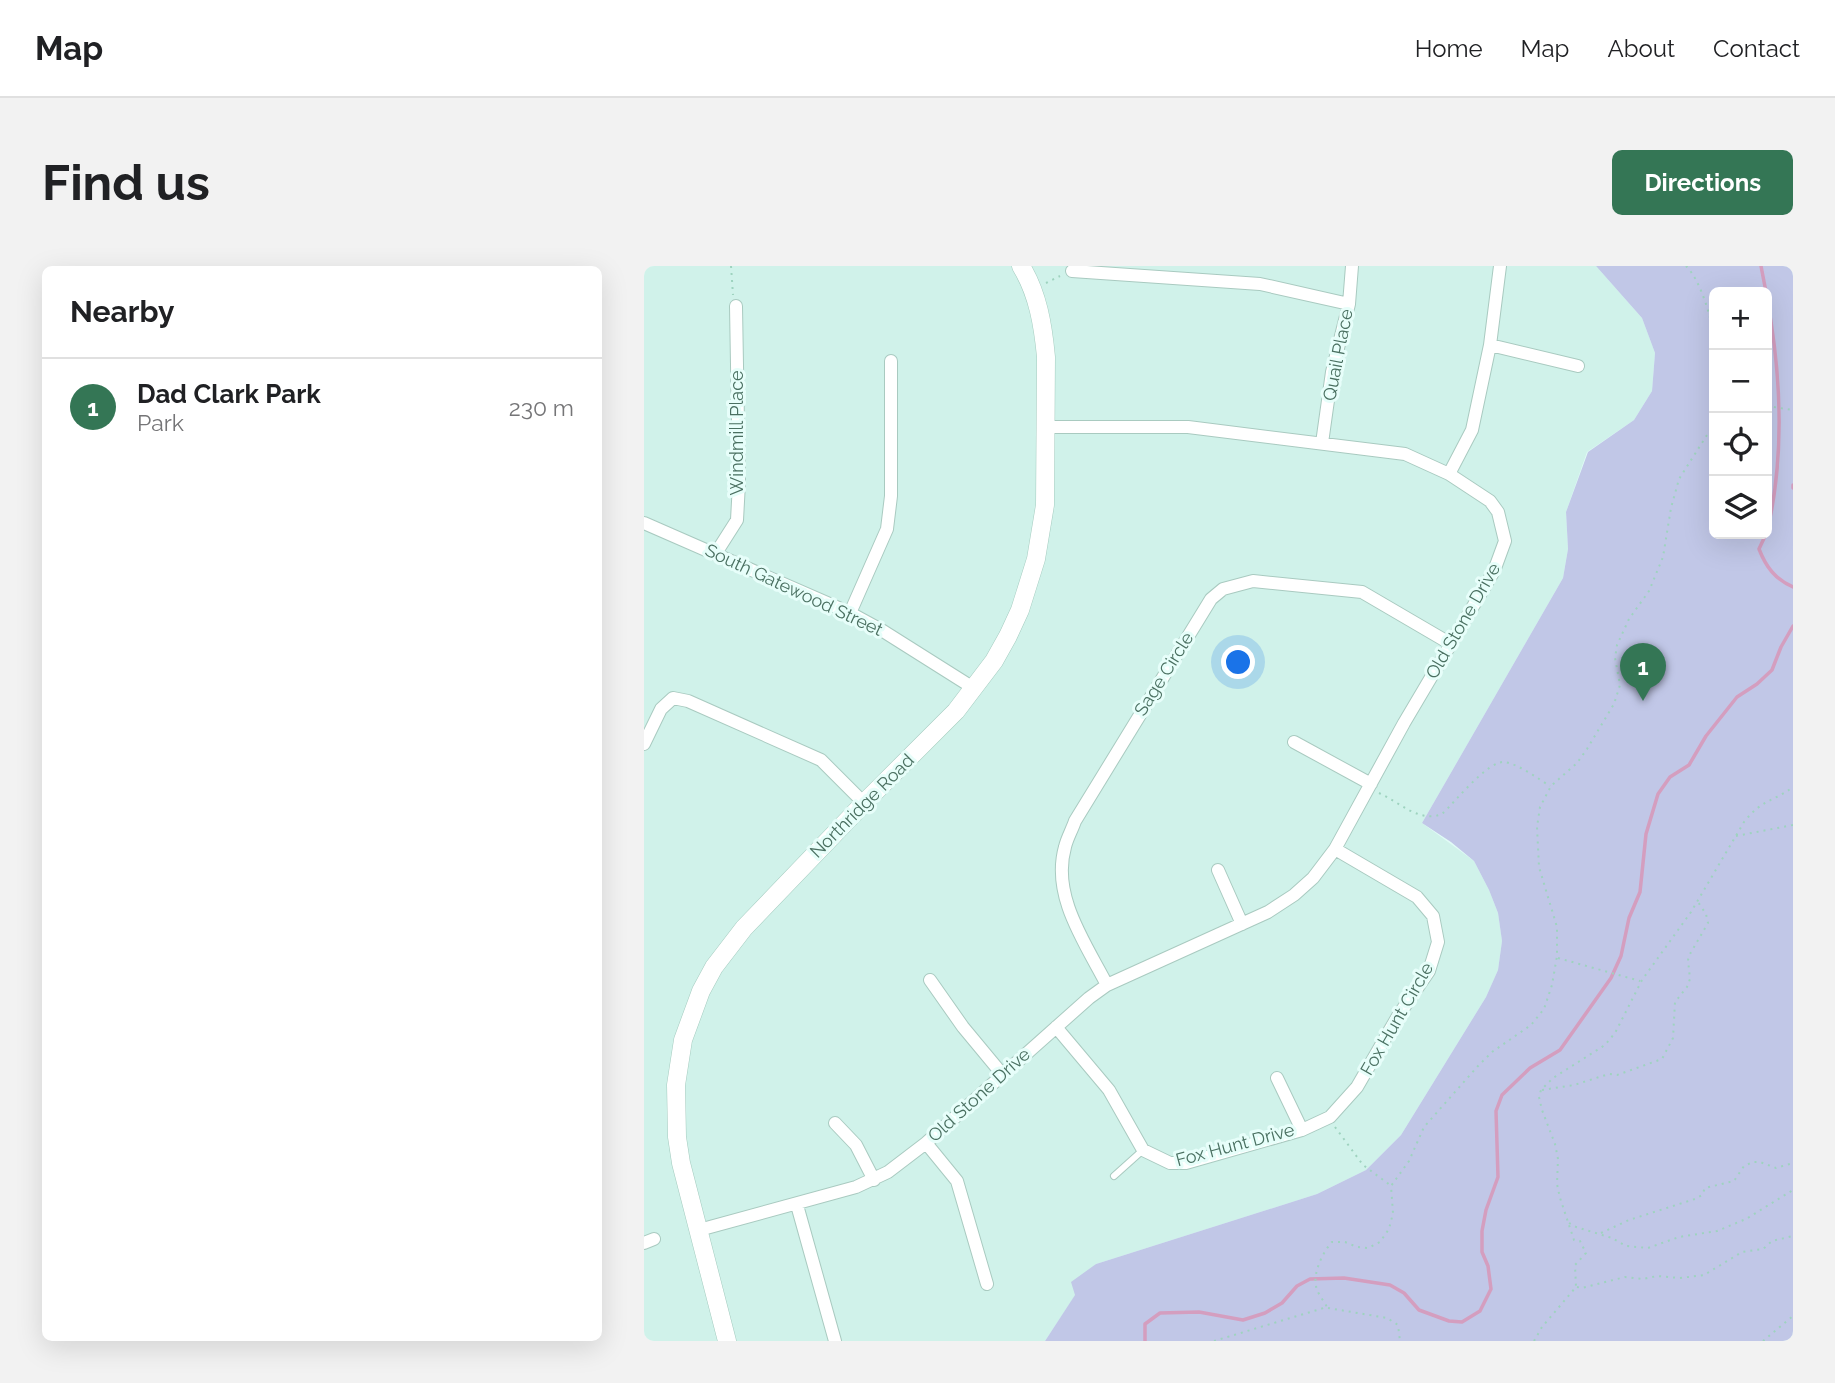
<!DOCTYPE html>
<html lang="en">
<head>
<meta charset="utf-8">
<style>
	:root { --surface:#fff; --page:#f2f2f2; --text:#202124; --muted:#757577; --line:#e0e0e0; --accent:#347655 }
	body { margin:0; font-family:Raleway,sans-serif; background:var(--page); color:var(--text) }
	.controls { position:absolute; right:21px; top:21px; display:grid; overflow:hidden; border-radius:10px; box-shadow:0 7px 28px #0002 }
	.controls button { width:63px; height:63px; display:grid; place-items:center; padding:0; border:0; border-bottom:2px solid var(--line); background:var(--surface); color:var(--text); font:35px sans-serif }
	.you { position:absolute; left:595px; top:397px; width:24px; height:24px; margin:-18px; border:5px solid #fff; border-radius:50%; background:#1a73e8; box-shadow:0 0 0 10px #1a73e833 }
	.badge { display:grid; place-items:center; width:46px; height:46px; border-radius:50%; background:var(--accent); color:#fff; font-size:23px; font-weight:700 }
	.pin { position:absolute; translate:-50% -58px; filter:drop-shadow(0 2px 4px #0008) }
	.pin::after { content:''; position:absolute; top:37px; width:24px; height:21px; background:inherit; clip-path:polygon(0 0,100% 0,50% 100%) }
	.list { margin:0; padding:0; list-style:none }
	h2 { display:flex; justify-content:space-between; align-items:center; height:91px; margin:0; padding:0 28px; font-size:30px }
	h2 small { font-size:23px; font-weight:400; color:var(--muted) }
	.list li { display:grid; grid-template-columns:46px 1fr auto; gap:21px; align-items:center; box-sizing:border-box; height:98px; padding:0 28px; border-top:2px solid var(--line) }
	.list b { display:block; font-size:26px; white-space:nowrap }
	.list p { margin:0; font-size:23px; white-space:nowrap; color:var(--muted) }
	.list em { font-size:23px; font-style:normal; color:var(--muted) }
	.icon { flex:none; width:38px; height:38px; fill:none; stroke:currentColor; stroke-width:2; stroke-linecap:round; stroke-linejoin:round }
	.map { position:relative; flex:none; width:1149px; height:1075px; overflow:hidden; border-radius:10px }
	header { display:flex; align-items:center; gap:42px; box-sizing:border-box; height:98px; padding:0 35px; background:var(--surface); border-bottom:2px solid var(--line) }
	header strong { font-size:33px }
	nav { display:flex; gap:38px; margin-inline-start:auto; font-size:24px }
	.intro { display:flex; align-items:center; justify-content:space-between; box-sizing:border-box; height:168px; padding:0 42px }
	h1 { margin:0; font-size:49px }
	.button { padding:18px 32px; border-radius:10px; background:var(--accent); color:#fff; font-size:24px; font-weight:700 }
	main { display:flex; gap:42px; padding:0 42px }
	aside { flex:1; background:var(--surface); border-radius:10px; box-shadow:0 7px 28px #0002 }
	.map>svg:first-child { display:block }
	.residential { fill:#d0f2ea }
	.green { fill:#c1c7e7; fill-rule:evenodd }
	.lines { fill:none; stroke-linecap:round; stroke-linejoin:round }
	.stream { stroke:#d49ebf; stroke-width:3.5 }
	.lane-casing { stroke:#a9cac0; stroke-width:8 }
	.street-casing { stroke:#a9cac0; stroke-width:14 }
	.secondary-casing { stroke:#a4cbbf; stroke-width:19 }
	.path { stroke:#9ed3bf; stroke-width:2; stroke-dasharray:2 5; stroke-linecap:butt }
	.lane { stroke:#fff; stroke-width:6 }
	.street { stroke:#fff; stroke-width:12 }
	.secondary { stroke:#fff; stroke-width:18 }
	.labels { text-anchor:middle; stroke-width:6; stroke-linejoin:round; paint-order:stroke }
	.street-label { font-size:18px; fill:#4a7061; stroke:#e7fefa }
</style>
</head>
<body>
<header>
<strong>Map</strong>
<nav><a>Home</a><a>Map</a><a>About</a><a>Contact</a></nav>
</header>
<div class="intro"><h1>Find us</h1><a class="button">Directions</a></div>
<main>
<aside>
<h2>Nearby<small></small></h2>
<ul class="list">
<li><span class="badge">1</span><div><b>Dad Clark Park</b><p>Park</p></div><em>230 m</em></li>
</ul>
</aside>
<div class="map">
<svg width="1149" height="1075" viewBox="0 0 1149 1075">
	<rect width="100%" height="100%" fill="#e1fbf7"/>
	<path class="residential" d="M0,0H952L998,52L1011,87L1008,125L990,154L943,186L922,246L924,283L919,312L778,557L830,595L845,624L854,647L858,675L854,704L842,731L757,869L722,904L673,928L452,998L401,1075H0Z"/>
	<path class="green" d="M952,0H1149V1075H401L431,1029L427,1016L452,998L673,928L722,904L757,869L842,731L854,704L858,675L854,647L845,624L830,595L807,576L778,557L919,312L924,283L922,246L944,186L990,154L1008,125L1011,87L998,52ZM1070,26H1123V268H1070Z"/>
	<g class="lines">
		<path class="stream" d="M1117,0L1122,26
			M1123,32C1137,108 1141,190 1123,266
			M1149,219V222
			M1122,268L1115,283C1122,301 1131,313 1149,321
			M501,1075V1058L516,1047L555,1046L599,1054L621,1047L638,1037L653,1020L666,1013L700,1012L746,1019L760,1027L775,1044L805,1055L818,1056L836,1045L847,1023L844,1000L838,986V965L842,944L854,911L852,845L858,829L886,802L916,784L967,712L977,690L985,652L996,626L1002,568L1014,528L1026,511L1045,499L1062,470L1093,431L1113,418L1128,404L1137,381L1149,360"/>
		<defs>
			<path id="lane" d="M470,910L499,884"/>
			<path id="street" d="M428,5L616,18L705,38
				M846,79L934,100
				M678,177L688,106L705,38L708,0
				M805,208L828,164L846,79L856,0
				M0,257L206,347L239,365L331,423
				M72,287L93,254L95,217L92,40
				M206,347L243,263L247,230V95
				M650,476L727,518
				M0,478L17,443L29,432L44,435L177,494L220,537
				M574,604L598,658
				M286,714L319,761L358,808
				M463,719C442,678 407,630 421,581C423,572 428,564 431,555L567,333L579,323L609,315L718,326L807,378
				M412,761L465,824L499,884L526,897H542L658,864L686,851L713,821L754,750L785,705L794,676L789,650L773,631L691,583
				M633,812L658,864
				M191,857L212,879L230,914
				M282,877L313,915L343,1018
				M153,939L191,1075
				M55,964L212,921L244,906L282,877L445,732L463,719L624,646L650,629L669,612L691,583L760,457L850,305L861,275L854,246L846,235L805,208L761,188L544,161H401
				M0,977L10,973"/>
			<path id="secondary" d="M83,1075L37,897L33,871L32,819L39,774L57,725L70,701L100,662L220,537L312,445L350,395L364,370L376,344L392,293L401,239L402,91C399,59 394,28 377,0"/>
		</defs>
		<use href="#lane" class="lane-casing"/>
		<use href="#street" class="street-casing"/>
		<use href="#secondary" class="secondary-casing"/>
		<path class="path" d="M87,0L89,29
			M1042,0C1057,15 1067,51 1070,72
			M402,17L416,10
			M1123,140L1149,144
			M735,527C756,536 774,557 798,548C811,536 844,494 861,496C876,499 893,512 906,520
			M1092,570L1149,559
			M914,692L996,715
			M898,824L930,819L965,808L973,809L1018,793L1029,772L1031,736L1043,721L1046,713L1044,694L1046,688L1064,657L1062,648L1054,636
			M691,861L719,899L746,919
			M925,957L932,961L968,972L982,980L1004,982L1035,971L1073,965L1102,953L1149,924
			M957,967L985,954L1051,933L1058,929L1061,922L1090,915L1100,900L1109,896H1116L1132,902L1149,897
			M933,1021L938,1022L981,1011L999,1013L1013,1010L1036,1012L1060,1009L1098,986L1119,983L1128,975L1149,970
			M684,1042L743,1052L754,1059L756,1075
			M570,1075L683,1041C680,1035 673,1027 672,1020C669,1006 679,986 688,976H701L713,981L724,982L736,976L745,963L749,947L747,920L765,895L780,861L834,800L848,786L887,759L900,743L908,719L913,690V661L895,601L893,561L896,541L907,520L933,497L943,483L970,438L976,419L971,392L973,379L985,353L1005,325L1019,291L1027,242L1035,213L1070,158
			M890,1075L898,1061L932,1021L931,999L942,987L936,975L930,974L916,932L913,918L914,893L911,878L898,844L895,831L897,824L909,812L961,779L971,767L998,714L1047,646L1100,556C1118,533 1129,536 1149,521
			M1119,1075L1149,1050"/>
		<use href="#lane" class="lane"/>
		<use href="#street" class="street"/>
		<use href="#secondary" class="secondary"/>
	</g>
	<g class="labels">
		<g class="street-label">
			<text transform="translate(694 89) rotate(-79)" y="6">Quail Place</text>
			<text transform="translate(93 167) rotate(-90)" y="6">Windmill Place</text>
			<text transform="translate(150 324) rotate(25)" y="6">South Gatewood Street</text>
			<text transform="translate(819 355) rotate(-60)" y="6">Old Stone Drive</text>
			<text transform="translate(520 408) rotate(-58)" y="6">Sage Circle</text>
			<text transform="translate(218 540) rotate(-45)" y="6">Northridge Road</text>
			<text transform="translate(753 753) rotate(-60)" y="6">Fox Hunt Circle</text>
			<text transform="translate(335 829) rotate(-42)" y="6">Old Stone Drive</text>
			<text transform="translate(591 879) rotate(-15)" y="6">Fox Hunt Drive</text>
		</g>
	</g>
</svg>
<div class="controls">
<button>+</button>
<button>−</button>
<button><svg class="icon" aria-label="locate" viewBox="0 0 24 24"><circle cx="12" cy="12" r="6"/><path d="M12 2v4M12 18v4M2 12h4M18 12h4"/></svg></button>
<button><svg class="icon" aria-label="layers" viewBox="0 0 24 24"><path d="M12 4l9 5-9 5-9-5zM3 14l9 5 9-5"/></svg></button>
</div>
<div class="you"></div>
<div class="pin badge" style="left:999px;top:435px">1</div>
</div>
</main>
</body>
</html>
